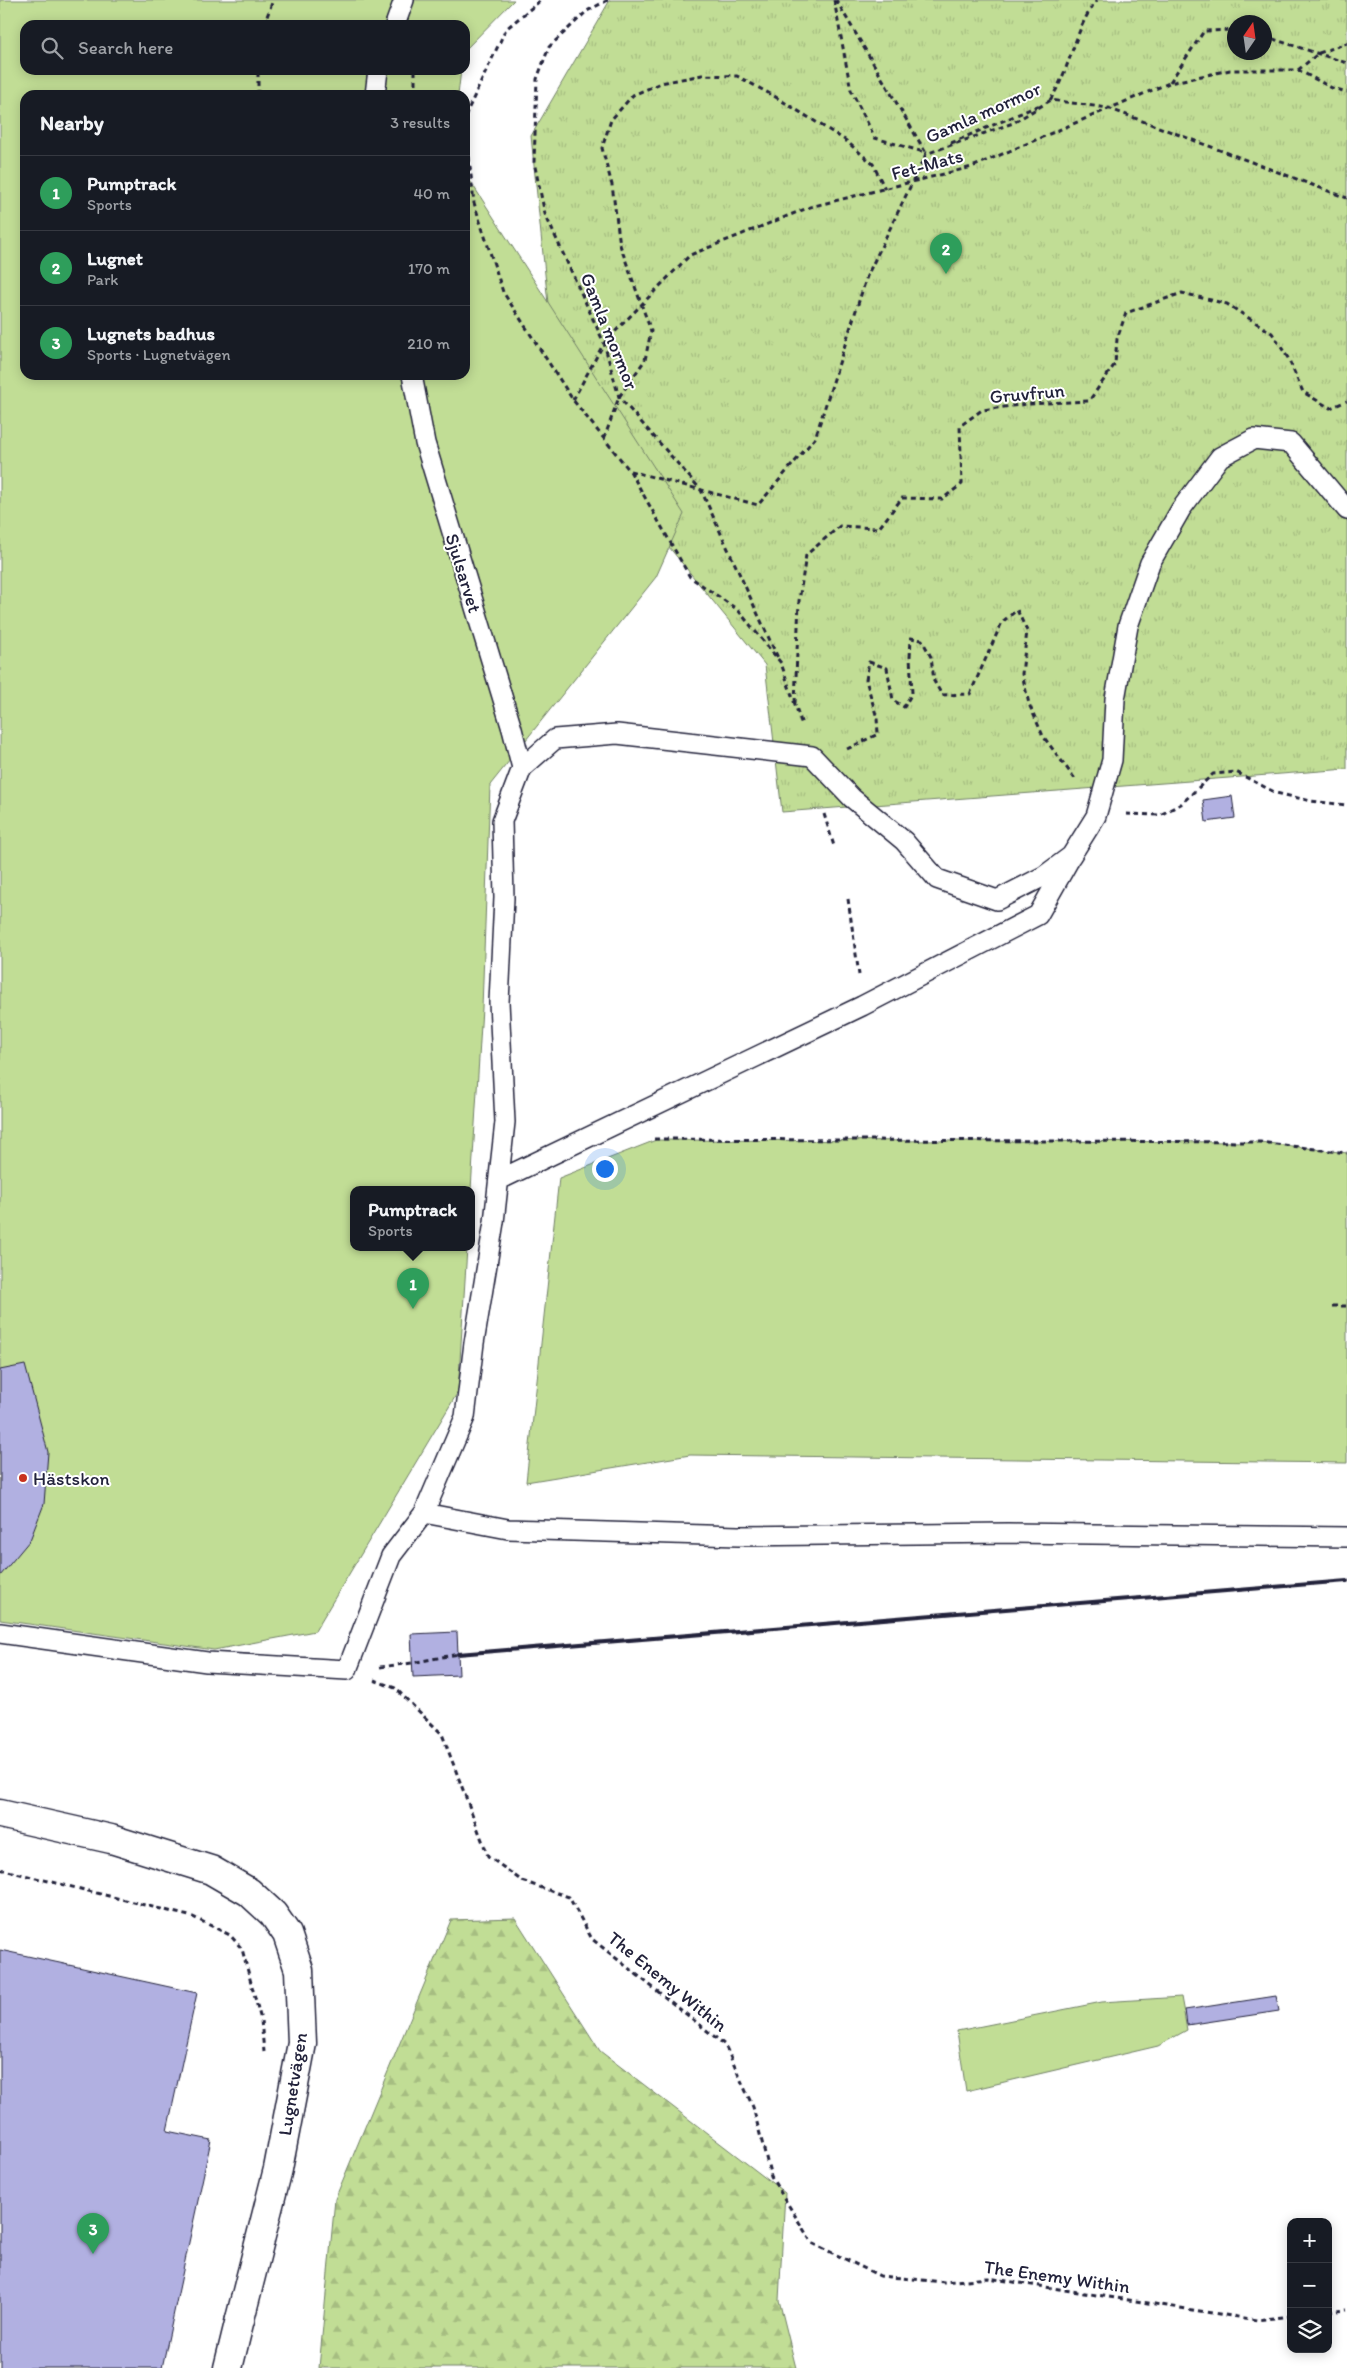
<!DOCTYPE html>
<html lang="en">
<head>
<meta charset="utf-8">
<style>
	:root { --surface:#171b24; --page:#242831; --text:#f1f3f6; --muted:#9ea1a6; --line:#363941; --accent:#c8321e }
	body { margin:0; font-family:Itim,sans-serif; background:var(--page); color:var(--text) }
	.controls { position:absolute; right:15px; bottom:15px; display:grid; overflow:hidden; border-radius:10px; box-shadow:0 2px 12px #0003 }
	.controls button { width:45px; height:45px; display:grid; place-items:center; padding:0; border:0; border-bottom:1px solid var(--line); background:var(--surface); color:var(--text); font:25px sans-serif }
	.compass { position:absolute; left:1227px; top:15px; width:45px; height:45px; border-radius:50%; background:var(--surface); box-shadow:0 2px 12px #0003; rotate:13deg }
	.you { position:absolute; left:604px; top:1168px; width:18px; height:18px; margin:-12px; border:4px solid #fff; border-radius:50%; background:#1a73e8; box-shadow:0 0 0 8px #1a73e833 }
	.badge { display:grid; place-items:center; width:32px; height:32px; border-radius:50%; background:var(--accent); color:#fff; font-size:16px; font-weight:700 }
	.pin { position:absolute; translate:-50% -41px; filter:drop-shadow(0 1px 2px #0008) }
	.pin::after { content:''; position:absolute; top:26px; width:18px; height:15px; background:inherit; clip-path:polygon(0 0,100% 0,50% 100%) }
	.popup { position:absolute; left:350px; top:1186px; width:125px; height:65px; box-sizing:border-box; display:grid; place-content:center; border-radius:10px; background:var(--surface); filter:drop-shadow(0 1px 4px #0005); font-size:16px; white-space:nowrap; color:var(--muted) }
	.popup b { font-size:19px; color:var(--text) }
	.popup::after { content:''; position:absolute; left:50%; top:100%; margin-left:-10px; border:10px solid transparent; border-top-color:var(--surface) }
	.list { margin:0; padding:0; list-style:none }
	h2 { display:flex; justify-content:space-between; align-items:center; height:65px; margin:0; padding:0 20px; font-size:21px }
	h2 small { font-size:16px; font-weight:400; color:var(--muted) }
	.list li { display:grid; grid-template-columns:32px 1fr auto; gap:15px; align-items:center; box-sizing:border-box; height:75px; padding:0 20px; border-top:1px solid var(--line) }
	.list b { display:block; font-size:19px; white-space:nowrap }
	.list p { margin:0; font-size:16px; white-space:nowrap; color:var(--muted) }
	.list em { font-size:16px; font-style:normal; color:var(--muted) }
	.icon { flex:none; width:28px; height:28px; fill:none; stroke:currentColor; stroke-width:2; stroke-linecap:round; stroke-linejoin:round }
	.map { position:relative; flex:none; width:1347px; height:2368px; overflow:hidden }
	.search { position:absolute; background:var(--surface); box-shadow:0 2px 12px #0003; left:20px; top:20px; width:450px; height:55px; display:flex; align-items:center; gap:12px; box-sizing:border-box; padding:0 18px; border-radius:15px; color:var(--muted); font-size:19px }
	.panel { position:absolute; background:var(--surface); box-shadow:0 2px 12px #0003; left:20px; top:90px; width:450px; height:290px; border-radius:15px }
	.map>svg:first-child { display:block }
	.forest { fill:url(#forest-firs); stroke:#728068 }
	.park { fill:url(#park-tufts); stroke:#728068; fill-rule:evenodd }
	.pitch { fill:#c1dd95; stroke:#728068 }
	.building { fill:#b1b0e1; stroke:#22223b }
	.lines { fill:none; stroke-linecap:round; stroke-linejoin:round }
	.service-casing { stroke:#22223b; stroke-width:22 }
	.minor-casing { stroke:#22223b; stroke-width:31 }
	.tertiary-casing { stroke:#22223b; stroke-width:31 }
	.path { stroke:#22223b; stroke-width:3; stroke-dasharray:5 4; stroke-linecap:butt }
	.service { stroke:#fff; stroke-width:19 }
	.minor { stroke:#fff; stroke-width:28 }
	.tertiary { stroke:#fff; stroke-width:28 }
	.rail { stroke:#22223b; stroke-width:4 }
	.poi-dot { fill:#c8321e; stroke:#fff; stroke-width:2 }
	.labels { text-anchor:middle; stroke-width:4; stroke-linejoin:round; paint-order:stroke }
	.street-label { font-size:19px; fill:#22223b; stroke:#fff }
	.poi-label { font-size:19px; fill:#22223b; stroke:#fff; text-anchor:start }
</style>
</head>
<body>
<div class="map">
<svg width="1347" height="2368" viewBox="0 0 1347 2368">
	<defs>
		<pattern id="forest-firs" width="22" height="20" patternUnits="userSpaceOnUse" patternTransform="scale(1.25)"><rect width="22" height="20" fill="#c1dd95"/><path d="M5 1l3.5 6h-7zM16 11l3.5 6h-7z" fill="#a6bd81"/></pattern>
		<pattern id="park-tufts" width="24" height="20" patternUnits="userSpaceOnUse" patternTransform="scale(1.25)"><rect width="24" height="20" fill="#c1dd95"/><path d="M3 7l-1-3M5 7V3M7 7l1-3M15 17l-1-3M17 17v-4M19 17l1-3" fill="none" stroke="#a6bd81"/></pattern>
	</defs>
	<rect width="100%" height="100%" fill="#fff"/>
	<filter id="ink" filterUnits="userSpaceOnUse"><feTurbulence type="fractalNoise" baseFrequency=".02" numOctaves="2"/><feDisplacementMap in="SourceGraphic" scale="10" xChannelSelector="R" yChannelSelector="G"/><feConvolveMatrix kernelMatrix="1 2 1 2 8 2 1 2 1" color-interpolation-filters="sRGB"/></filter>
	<g filter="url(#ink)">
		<path class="forest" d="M515,1918L600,2051L785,2193L779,2300L796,2368H319L335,2199L451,1920Z"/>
		<path class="park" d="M610,0H1347V769L782,812L765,665L559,412L531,136ZM1234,22H1264V52H1234Z"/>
		<path class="pitch" d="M0,0H514L465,50V25H25V70H461L458,95H25V375H465V166L467,176L684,514L656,577L490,785L482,1008L471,1190H354V1248H467L458,1392L315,1631L214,1650L0,1620Z
			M656,1140L1260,1142L1347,1153V1463L690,1455L526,1482L559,1178Z
			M1181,1997L1187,2030L1158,2046L966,2091L957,2031L1102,2002Z"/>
		<path class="building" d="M1232,796L1235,818L1206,822L1203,800Z
			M25,1365L48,1452L44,1504L30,1540L0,1576V1370Z
			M457,1632L459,1675L413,1677L411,1634Z
			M0,1950L197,1993L167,2131L211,2140L162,2368H0Z
			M1276,1996L1279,2011L1187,2025L1185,2010Z"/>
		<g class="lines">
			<defs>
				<path id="service" d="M395,25L404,0
					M375,95L378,70
					M412,375L425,443L512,729L522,768
					M499,1180L862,1006L1038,915L1068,862
					M424,1513L508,1529L738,1536L1008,1533L1347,1537
					M0,1633L207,1662L347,1670L391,1556L424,1513L465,1417L474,1343L494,1222L505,1122L499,1002L504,898L502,821L522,768L555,739L617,734L812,756L852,798L904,841L937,879L997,900L1044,876L1071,856L1096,816L1112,760L1115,699L1128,626L1150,563L1181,509L1220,457L1254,439L1291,443L1347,510"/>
				<path id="minor" d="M0,1814L111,1839L211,1870L249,1892L273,1914L287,1934L299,1970L302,2043L278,2169L240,2319"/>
				<path id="tertiary" d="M228,2368L240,2319"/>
			</defs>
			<use href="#service" class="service-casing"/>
			<use href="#minor" class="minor-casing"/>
			<use href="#tertiary" class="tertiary-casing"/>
			<path class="path" d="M608,0L587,11L549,47L537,79L534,162L545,214L604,343L619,397L701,490L778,658
				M834,0L851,90L875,138L927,153
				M836,0L926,153
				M264,25L273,0
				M1264,36L1347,63
				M415,70V95
				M1298,70L1319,53L1347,43
				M1170,82L1204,31L1234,30
				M258,95V70
				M1050,100C1071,69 1074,29 1097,0
				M465,116L506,29L541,0
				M465,121L474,203L503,292L573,400L630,471L690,577L738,610L781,663L802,725
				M951,143L1040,105
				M573,400L604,343L690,255L810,207L972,167L1169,83L1230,70H1298L1332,88L1347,92
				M604,439L619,397L645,360L651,331L620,245L612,185L602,148L611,120L633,95L661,83L702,75L737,76L774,96L845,140L873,164L885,189
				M630,471L758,505L815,438L867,276L926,154L1013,123L1051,100L1108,108L1347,198
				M795,703L799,601L806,555L840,526L879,528L902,498L942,499L962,484L960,426L982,410L1027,404L1089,401L1115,364L1117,339L1126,313L1182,293L1227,304L1272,333L1288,358L1303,392L1330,408L1347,401
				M847,749L878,734L877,718L866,680L869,662L887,668L893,700L904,707L912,693L910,657L911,638L922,640L931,657L934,681L942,695L970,694L1002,622L1017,610L1027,631L1022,674L1029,704L1043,736L1075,779
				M824,814L834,846
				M1126,814L1160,815L1181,804L1213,774L1236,772L1276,793L1311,801L1347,805
				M848,899L859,975
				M654,1139L1260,1142L1347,1153
				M1332,1306H1347
				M380,1667L412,1663L458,1654
				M374,1680L395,1688L442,1734L488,1856L522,1881L569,1897L592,1939L725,2045L753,2107L771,2177L812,2243L880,2276L944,2282L988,2278L1257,2320L1291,2316
				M0,1869L193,1917L230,1935L242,1949L261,2020L264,2052
				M1328,2312L1347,2310"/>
			<use href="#service" class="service"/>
			<use href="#minor" class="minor"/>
			<use href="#tertiary" class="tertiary"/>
			<path class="rail" d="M458,1654L1347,1581"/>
		</g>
	</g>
	<circle class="poi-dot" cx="23" cy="1478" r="5"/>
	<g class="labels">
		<g class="street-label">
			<text transform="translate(983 112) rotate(-24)" y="7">Gamla mormor</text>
			<text transform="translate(927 164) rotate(-15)" y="7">Fet-Mats</text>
			<text transform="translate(610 331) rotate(68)" y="7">Gamla mormor</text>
			<text transform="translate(1027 393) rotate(-5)" y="7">Gruvfrun</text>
			<text transform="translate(464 573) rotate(73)" y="7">Sjulsarvet</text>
			<text transform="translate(668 1981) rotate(39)" y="7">The Enemy Within</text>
			<text transform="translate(292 2084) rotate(-81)" y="7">Lugnetvägen</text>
			<text transform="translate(1057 2276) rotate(8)" y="7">The Enemy Within</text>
		</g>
		<g class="poi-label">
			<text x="33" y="1485">Hästskon</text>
		</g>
	</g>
</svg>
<div class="controls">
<button>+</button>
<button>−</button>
<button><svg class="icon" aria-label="layers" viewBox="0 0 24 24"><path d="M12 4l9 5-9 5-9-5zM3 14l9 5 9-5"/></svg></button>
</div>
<svg class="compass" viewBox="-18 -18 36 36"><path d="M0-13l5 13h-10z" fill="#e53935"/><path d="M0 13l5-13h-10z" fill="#9ea1a6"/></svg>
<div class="you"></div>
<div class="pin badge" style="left:413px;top:1309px;background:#2e9e5b">1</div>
<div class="popup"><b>Pumptrack</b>Sports</div>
<div class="pin badge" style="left:946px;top:274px;background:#2e9e5b">2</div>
<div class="pin badge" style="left:93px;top:2254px;background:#2e9e5b">3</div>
<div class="search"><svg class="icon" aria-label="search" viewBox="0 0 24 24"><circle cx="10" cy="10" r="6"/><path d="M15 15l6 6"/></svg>Search here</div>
<section class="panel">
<h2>Nearby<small>3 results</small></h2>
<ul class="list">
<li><span class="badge" style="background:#2e9e5b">1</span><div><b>Pumptrack</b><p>Sports</p></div><em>40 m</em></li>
<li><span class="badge" style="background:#2e9e5b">2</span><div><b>Lugnet</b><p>Park</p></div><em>170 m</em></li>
<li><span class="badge" style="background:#2e9e5b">3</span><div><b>Lugnets badhus</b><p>Sports · Lugnetvägen</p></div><em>210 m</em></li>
</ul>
</section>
</div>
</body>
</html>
